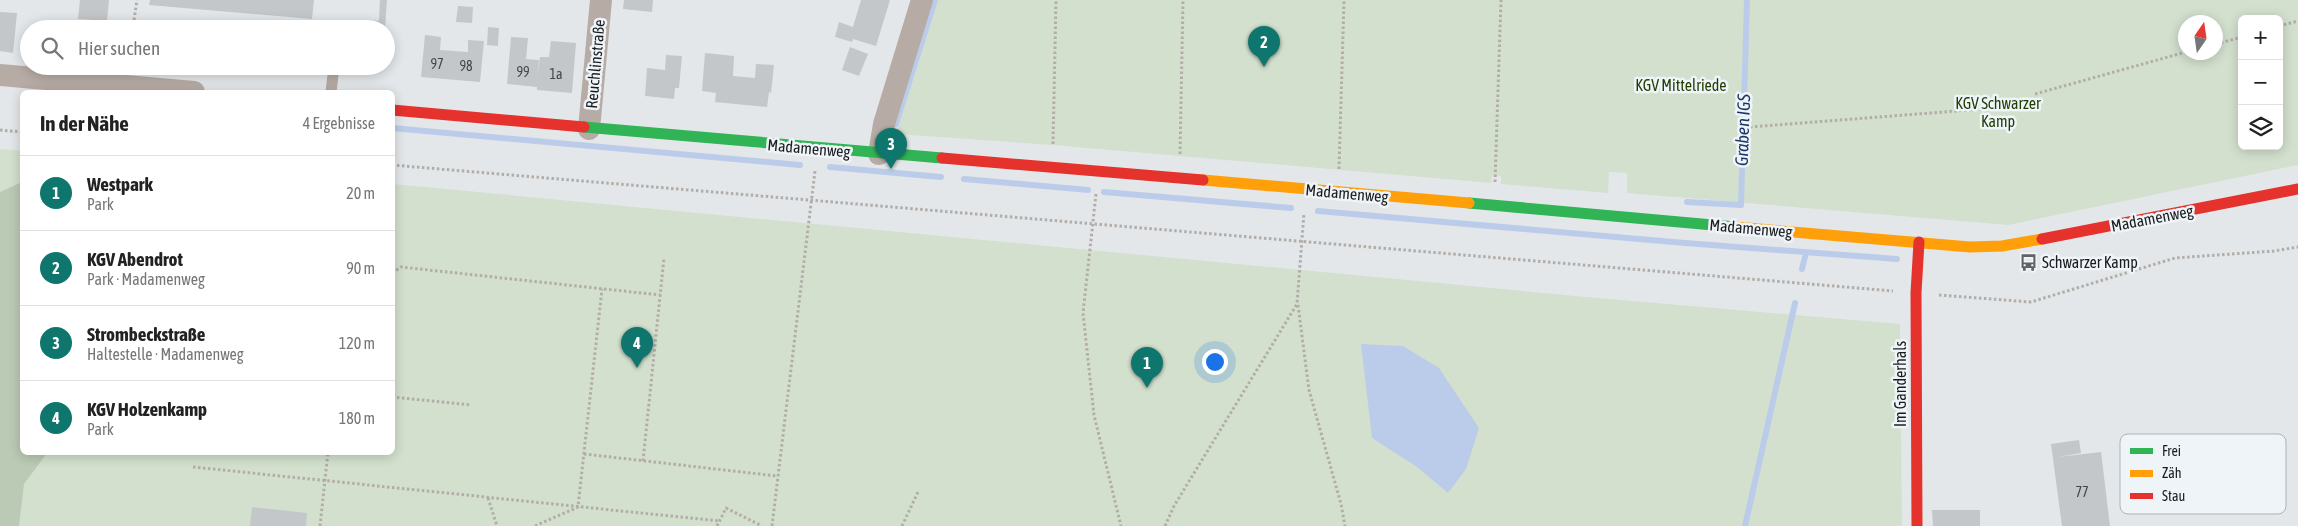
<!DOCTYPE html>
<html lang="de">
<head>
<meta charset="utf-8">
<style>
	:root { --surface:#fff; --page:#f2f2f2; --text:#222; --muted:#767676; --line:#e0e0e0; --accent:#0f766e }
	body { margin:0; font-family:"Asap Condensed",sans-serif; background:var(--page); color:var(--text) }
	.controls { position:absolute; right:15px; top:15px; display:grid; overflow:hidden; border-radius:8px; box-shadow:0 2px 12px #0003 }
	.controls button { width:45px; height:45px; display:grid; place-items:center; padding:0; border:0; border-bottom:1px solid var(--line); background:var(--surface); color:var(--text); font:25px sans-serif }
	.compass { position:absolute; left:2178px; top:15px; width:45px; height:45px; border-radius:50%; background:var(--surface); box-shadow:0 2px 12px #0003; rotate:13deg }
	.you { position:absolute; left:1214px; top:361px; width:18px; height:18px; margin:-12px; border:4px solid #fff; border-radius:50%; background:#1a73e8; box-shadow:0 0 0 8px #1a73e833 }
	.badge { display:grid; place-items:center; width:32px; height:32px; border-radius:50%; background:var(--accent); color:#fff; font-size:16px; font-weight:700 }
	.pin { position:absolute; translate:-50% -41px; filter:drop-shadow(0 1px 2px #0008) }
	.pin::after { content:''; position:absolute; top:26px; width:18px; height:15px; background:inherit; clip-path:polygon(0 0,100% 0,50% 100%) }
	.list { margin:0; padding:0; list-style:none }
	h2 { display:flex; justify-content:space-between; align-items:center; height:65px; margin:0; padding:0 20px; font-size:21px }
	h2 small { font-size:16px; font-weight:400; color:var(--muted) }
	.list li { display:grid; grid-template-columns:32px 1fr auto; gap:15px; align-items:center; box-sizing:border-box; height:75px; padding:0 20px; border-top:1px solid var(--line) }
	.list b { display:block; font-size:19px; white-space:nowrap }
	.list p { margin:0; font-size:16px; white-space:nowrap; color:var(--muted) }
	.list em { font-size:16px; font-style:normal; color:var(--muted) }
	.icon { flex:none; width:28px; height:28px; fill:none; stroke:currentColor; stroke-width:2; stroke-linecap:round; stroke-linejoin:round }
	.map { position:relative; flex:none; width:2298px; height:526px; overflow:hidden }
	.search { position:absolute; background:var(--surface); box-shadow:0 2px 12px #0003; left:20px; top:20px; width:375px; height:55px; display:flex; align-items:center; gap:12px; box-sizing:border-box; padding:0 18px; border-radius:28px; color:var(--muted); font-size:19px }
	.panel { position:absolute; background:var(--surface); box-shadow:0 2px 12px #0003; left:20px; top:90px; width:375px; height:365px; border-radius:8px }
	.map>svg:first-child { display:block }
	.green { fill:#d3e0ce; fill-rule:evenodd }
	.forest { fill:#bbcab4 }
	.water { fill:#bbccea }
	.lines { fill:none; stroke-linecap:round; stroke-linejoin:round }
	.stream { stroke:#bbccea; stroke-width:6 }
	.building { fill:#c4c7c9 }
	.path { stroke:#b2ada9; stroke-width:3; stroke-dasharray:2.5 2.5; stroke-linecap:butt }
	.lane { stroke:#b7aca5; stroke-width:11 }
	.street { stroke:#b7aca5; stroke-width:22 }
	.fast { stroke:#30b455; stroke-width:11 }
	.slow { stroke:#ff9f0a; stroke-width:11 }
	.jam { stroke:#e5322d; stroke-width:11 }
	.labels { text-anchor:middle; stroke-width:5; stroke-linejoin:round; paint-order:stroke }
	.number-label { font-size:14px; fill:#444648 }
	.street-label { font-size:16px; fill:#191b1d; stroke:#eff4f9 }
	.park-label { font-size:16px; fill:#1f3e00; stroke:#eff4f9 }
	.poi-label { font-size:16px; fill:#191b1d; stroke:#eff4f9; text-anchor:start }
	.water-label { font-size:18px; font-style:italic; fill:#1a3668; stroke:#eff4f9 }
	.key { fill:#eff4f9; stroke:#afb3b7; stroke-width:1 }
	.key-label { font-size:14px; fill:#191b1d }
</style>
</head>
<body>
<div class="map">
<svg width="2298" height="526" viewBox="0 0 2298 526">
	<rect width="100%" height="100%" fill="#e4e7e9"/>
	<path class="green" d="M938,0H2298V165L2008,225L1627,193V173L1609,172L1608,193L1501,184V176L1492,175L1491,183L1053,145L896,134ZM2242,19H2279V146H2242ZM2216,22V52H2186V22Z
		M0,149L22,151V452H392L393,184L1575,296L1900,324L1902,526H0Z"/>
	<path class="forest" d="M22,182V452L47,453L24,484L19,526H0V192Z"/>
	<path class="water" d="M1361,344L1403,346L1439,368L1479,428L1466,469L1448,493L1417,467L1372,438Z"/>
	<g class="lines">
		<path class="stream" d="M896,124L935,0
			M392,128L800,165
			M830,167L941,177
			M964,179L1088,190
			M1104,192L1291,208
			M1687,202L1741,205L1747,0
			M1318,211L1685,243L1897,259
			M1802,269L1806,253
			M1745,526L1795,303"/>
	</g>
	<path class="building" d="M80,0H109L107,21L78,19Z
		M150,0H314L312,19L149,5Z
		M380,0H387L385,29H369L370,20L379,21Z
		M624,0H653L652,12L623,9Z
		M861,0H890L876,46L853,39L852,42L835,37L839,22L853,27Z
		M458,6L473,7L472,23L456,22Z
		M0,12L17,13L13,53L0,51Z
		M488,27L499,28L498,46L487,45Z
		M425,35L441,37L440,50L468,52V40L484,41L480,82L421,77Z
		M511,37L528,38L526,59L539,60L537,78L540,57H549L551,41L576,43L572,93L537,90V87L507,84Z
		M850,47L868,54L859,76L842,70Z
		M705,53L734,56L733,76L755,78L756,64L774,65L771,93L769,92L767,107L715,102L716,93L702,91Z
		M666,55L682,56L679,88H675L674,99L645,96L647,68L665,70Z
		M2079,440L2081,453L2058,457L2101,452L2110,526H2062L2051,444Z
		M252,507L307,513L306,526H250Z
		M1932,510H1980V526H1933Z"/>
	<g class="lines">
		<path class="path" d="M134,20L137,0
			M2279,26L2298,21
			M2216,44L2242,37
			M2035,94L2186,52
			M1750,127L2034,105
			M0,130L22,132
			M1053,144L1056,0
			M1180,154L1183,0
			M392,165L1893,291
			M1339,169L1344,0
			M1495,182L1501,0
			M1096,194L1083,313L1094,415L1121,526
			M392,273L401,267L660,295
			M1939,295L2031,302L2175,258L2274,251L2298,247
			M1298,305L1309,390L1341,504L1345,526
			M392,397L471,405
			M584,454L777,476
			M643,461L664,258
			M193,467L719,521
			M488,498L497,526
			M320,526L328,452
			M535,526L578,507L602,289
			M717,526L726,508L762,526
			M772,526L815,171
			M902,526L918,492
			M1165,526L1174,506L1297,304L1304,213"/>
		<path class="lane" d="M331,92L334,66"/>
		<path class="street" d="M0,75L194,92
			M589,129L601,0
			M879,154L884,124L922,0"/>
		<path class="fast" d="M584,127L942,158
			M1469,203L1735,227"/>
		<path class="slow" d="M1203,180L1469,203
			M1735,227L1970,247L2002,246L2042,239"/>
		<path class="jam" d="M392,110L584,127
			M942,158L1203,180
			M2042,239L2298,189
			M1917,526L1916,293L1919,242"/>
	</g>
	<defs>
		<symbol id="bus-bare" viewBox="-9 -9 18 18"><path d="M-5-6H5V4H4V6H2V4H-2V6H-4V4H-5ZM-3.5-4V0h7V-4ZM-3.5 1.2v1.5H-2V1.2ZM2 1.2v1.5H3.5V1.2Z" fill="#606264" stroke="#eff4f9" stroke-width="2.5" paint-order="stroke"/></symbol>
	</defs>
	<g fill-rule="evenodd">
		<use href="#bus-bare" x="2016" y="250" width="25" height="25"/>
	</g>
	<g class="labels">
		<g class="number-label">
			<text x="437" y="69">97</text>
			<text x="466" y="71">98</text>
			<text x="523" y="77">99</text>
			<text x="556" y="79">1a</text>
			<text x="2082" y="497">77</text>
		</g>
		<g class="street-label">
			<text transform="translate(595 64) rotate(-85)" y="6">Reuchlinstraße</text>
			<text transform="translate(809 148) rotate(5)" y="6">Madamenweg</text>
			<text transform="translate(1347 193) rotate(5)" y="6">Madamenweg</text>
			<text transform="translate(2152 218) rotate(-11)" y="6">Madamenweg</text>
			<text transform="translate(1751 228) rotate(5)" y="6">Madamenweg</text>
			<text transform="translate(1900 384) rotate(-90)" y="6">Im Ganderhals</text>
		</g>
		<g class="park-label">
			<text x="1681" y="91">KGV Mittelriede</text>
			<text x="1998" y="109">KGV Schwarzer<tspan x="1998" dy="18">Kamp</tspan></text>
		</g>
		<g class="poi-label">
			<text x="2042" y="268">Schwarzer Kamp</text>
		</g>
		<g class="water-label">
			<text transform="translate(1743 130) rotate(-88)" y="6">Graben IGS</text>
		</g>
	</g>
	<rect x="2120" y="434" width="166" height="80" rx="8" class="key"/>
	<rect x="2130" y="448" width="23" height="6" fill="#30b455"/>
	<rect x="2130" y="470" width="23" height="7" fill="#ff9f0a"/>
	<rect x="2130" y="493" width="23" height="6" fill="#e5322d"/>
	<g class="key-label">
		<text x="2162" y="456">Frei</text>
		<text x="2162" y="478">Zäh</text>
		<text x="2162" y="501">Stau</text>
	</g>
</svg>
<div class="controls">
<button>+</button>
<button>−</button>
<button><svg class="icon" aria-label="layers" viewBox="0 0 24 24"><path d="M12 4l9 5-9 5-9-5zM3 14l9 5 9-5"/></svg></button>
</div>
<svg class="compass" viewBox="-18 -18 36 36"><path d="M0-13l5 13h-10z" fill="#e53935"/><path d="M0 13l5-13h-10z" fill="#767676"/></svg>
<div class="you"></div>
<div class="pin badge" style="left:1147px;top:388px">1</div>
<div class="pin badge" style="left:1264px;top:67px">2</div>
<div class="pin badge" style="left:891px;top:169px">3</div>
<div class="pin badge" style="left:637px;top:368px">4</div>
<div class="search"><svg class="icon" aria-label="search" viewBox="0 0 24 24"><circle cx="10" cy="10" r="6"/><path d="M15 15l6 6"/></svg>Hier suchen</div>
<section class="panel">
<h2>In der Nähe<small>4 Ergebnisse</small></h2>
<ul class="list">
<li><span class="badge">1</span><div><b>Westpark</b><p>Park</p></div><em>20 m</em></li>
<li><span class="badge">2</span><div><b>KGV Abendrot</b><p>Park · Madamenweg</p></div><em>90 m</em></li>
<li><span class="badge">3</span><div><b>Strombeckstraße</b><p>Haltestelle · Madamenweg</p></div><em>120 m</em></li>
<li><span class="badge">4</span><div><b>KGV Holzenkamp</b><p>Park</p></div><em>180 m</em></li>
</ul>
</section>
</div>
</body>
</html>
